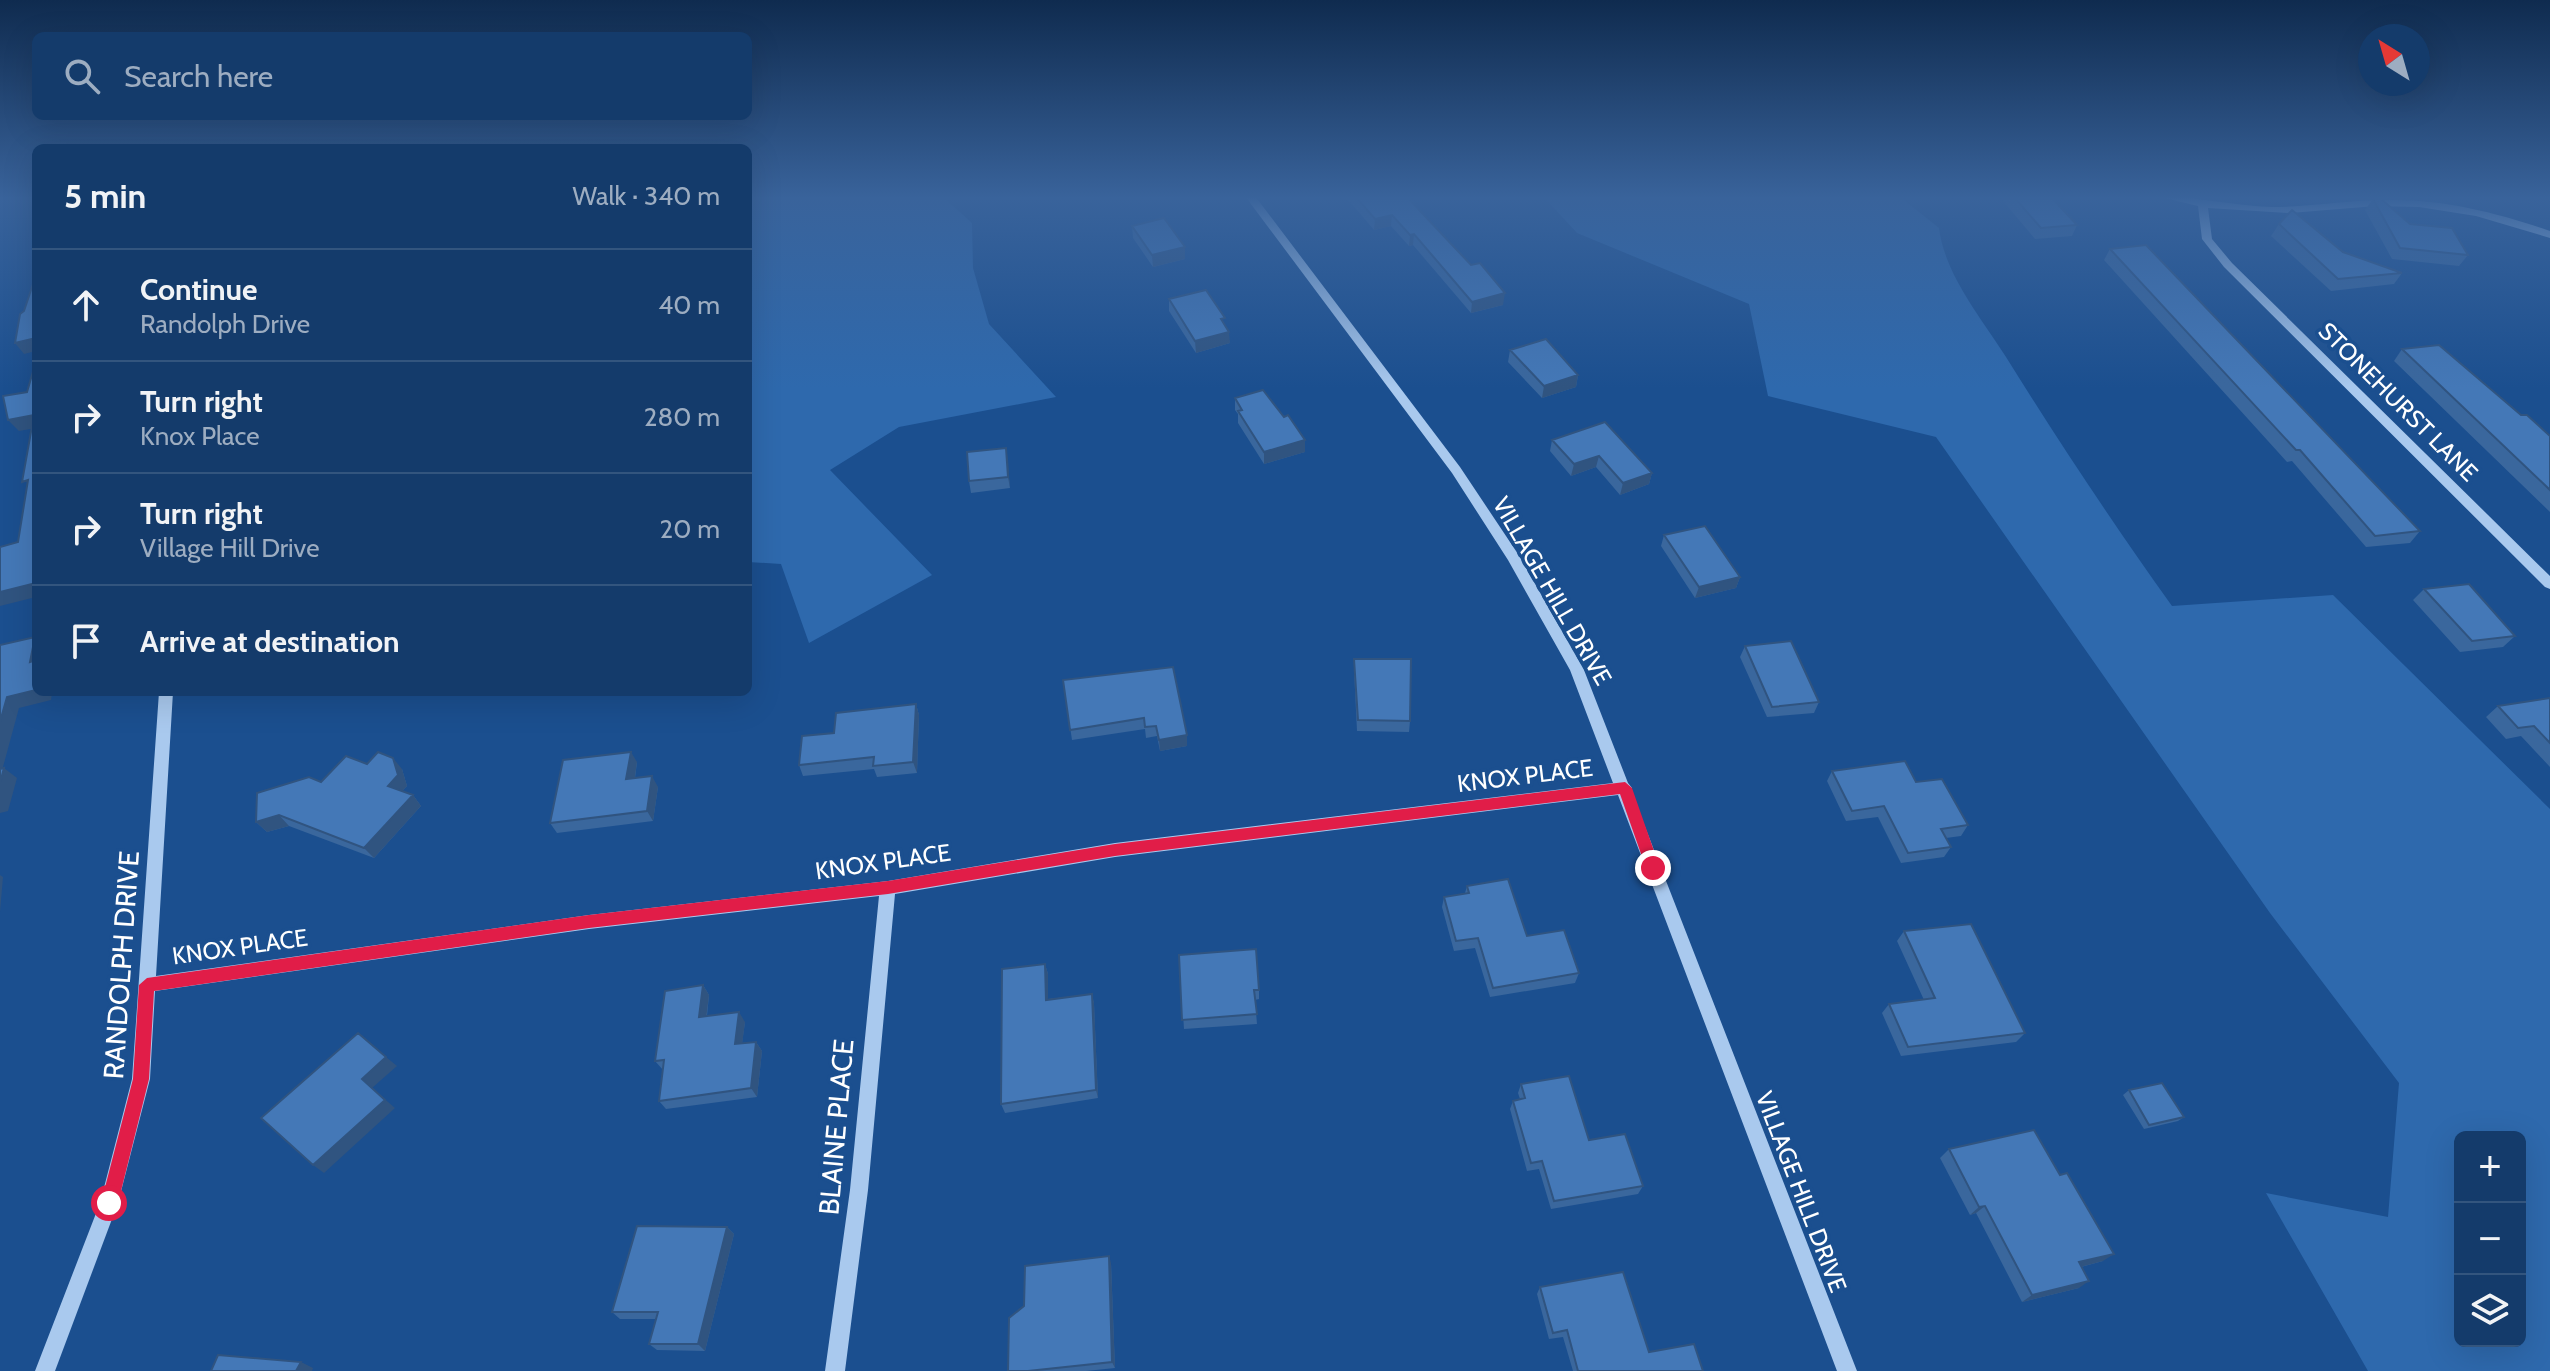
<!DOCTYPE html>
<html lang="en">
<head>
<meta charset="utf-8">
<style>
	:root { --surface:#143b6b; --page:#1d4271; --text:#f1f3f6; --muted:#9dadc1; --line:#33557e }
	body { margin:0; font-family:Cabin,sans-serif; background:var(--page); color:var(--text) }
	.controls { position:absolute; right:24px; bottom:24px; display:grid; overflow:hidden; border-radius:12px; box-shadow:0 8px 32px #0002 }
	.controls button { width:72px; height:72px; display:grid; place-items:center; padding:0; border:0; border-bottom:2px solid var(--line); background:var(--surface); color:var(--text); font:40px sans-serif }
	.compass { position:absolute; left:2358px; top:24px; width:72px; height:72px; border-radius:50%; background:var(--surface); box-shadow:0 8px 32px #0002; rotate:323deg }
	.stop { position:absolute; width:24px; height:24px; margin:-18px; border:6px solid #e11d48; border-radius:50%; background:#fff }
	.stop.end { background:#e11d48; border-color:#fff; box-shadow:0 2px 8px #0008 }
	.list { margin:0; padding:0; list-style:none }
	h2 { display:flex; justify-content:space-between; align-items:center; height:104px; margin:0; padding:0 32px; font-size:34px }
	h2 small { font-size:26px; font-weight:400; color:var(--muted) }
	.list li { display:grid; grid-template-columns:52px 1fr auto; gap:24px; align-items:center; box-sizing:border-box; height:112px; padding:0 32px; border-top:2px solid var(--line) }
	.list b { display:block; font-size:30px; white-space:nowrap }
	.list p { margin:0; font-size:26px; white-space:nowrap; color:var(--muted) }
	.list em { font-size:26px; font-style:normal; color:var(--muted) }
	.icon { flex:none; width:44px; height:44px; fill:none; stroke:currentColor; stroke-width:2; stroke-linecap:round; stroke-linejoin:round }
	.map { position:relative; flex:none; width:2550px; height:1371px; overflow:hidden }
	.search { position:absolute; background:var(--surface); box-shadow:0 8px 32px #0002; left:32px; top:32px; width:720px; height:88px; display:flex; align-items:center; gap:20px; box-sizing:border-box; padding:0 28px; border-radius:12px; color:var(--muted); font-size:30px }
	.panel { position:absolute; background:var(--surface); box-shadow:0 8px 32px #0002; left:32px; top:144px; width:720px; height:552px; border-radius:12px }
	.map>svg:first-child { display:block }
	.green { fill:#2e69ad; fill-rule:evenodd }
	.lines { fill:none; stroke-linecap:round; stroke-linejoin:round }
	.minor { fill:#a9c9ee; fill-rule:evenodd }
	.wall { fill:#3a679d }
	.shaded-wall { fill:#305480 }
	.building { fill:#4478b7; stroke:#305480; stroke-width:2 }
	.route { fill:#e11d48 }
	.labels { text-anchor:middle; stroke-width:7; stroke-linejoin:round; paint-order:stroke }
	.street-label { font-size:24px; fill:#fff; stroke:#1b4f8f }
	.near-street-label { font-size:28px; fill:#fff; stroke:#1b4f8f }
</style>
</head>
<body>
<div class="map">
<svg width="2550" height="1371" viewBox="0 0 2550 1371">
	<rect width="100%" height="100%" fill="#1b4f8f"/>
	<path class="green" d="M748,196H942L972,223L973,268L989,324L1056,397L899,427L830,470L932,575L809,643L781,564L748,562Z
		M1543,196H1899L1939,228C1945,275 1980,316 2006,357C2059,442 2114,525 2172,606L2333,595L2550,809V1371H2368L2266,1193L2388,1217L2399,1083L2270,913L1936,437L1768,396L1749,304L1577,233ZM2460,1137H2520V1341H2460Z"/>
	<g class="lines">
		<path class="minor" d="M1245,196H1255L1460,467L1518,554L1584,670L1628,783L1632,788L1631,791L1857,1371H1837L1618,795L1115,857L895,894L868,1190L845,1371H825L850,1190L879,896L589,929L155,991L150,1079L118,1203L55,1371H35L100,1203L132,1079L159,692H173L156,976L589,915L888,881L1115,843L1613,783L1570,670L1508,560L1452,473Z
			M2156,196C2195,196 2233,206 2272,207C2311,207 2349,200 2388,200C2444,199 2498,213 2550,231V238L2476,216L2419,207L2376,206L2290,213L2208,208L2212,239L2232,263L2550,576V589L2545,587L2224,267L2202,239L2198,206Z"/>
	</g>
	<path class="wall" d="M1345,196H1406L1503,305L1471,313L1413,245L1409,246L1391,226L1374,230Z
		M2005,196H2050L2077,225L2072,236L2035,239L2003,201Z
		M2373,199L2410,224L2468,255L2459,266L2392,259L2365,210Z
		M2279,224L2343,252L2402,273L2394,284L2331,291L2271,236Z
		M1132,226L1185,259L1153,267L1133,238Z
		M2110,249L2420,531L2410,543L2366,547L2292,461L2287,462L2104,260Z
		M1169,299L1225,325L1230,343L1196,353L1169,311Z
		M2402,349L2521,415L2550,436V512L2394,361Z
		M1510,350L1578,375L1576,387L1542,398L1508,362Z
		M1235,398L1305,452L1264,464L1238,423V414L1235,410Z
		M1552,440L1652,473L1649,484L1620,495L1596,467L1571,476L1550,451Z
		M1006,448L1010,488L971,493L969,481Z
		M1664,535L1740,577L1736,588L1695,598L1661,546Z
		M2424,589L2515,636L2503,647L2460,652L2413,600Z
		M1745,646L1819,702L1814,713L1767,717L1740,657Z
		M1354,659L1410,721L1409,732L1357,731L1354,670Z
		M1063,680L1187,735V746L1160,751L1157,736L1146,738L1145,729L1072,740Z
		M2550,698V767L2521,736L2506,739L2486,717L2498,706Z
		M916,704L919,715L917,773L877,777L874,769L803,776L799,765Z
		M637,762L635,778L658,787L653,821L557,833L550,823Z
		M367,764L402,769L407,786L402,791L413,795L421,806L374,858L289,826L267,832L256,822L321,782Z
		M1832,771L1916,782L1968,825L1961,836L1946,838L1951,847L1944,857L1901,863L1878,817L1846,821L1827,781Z
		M1467,886L1527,936L1579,973L1575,983L1490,997L1475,948L1454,951L1442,907L1444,897L1465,893Z
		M1904,931L2025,1033L2016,1042L1901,1056L1882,1013L1889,1004L1924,1000L1897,941Z
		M1179,955L1259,990V999L1255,1000L1257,1024L1184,1029Z
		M1045,964L1048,974V999L1092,994L1094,1004L1098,1098L1005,1113L1001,1104Z
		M703,985L709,995L707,1016L745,1022L742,1043L756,1042L762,1051L757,1097L666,1109L659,1101L663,1070L655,1061Z
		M1521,1084L1643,1186L1638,1194L1551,1209L1539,1169L1527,1171L1510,1109L1513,1101L1520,1099L1518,1093Z
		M2129,1090L2184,1117L2178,1121L2144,1129L2123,1095Z
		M1949,1149L2103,1261L2081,1267L2079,1288L2022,1302L1976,1213L1970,1215L1940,1158Z
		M727,1227L734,1234L705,1351L657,1350L649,1344L656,1319H620L612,1312Z
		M1111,1263L1115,1368L1086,1371H1008Z
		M1540,1287L1649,1352L1703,1371H1573L1563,1337L1549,1339L1537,1294Z"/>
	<path class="shaded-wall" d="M1100,196H1118L1100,200Z
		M1392,215L1391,226L1374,230L1375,219Z
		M1414,234L1413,245L1409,246L1410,235Z
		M1185,247V259L1153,267L1152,255Z
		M1505,293L1503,305L1471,313L1472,302Z
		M1229,332L1230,343L1196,353L1195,341Z
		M36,338V351L24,354L15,343Z
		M1578,375L1576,387L1542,398L1544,386Z
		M34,415L36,428L19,431L8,420Z
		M1305,440V452L1264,464V452Z
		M1006,448L1008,459L1010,488L1008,477Z
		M1599,456L1596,467L1571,476L1574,464Z
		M1652,473L1649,484L1620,495L1623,483Z
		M1740,577L1736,588L1695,598L1699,587Z
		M36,583V597L0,606V592Z
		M35,637L36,638V667L30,662Z
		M36,690V692H52L51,700L19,708L0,778V722L7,697Z
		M916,704L919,715L917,773L913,762Z
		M1187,735V746L1160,751L1159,740Z
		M631,752L637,762L633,790L626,779Z
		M393,758L402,769L407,786L397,797L388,786Z
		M4,768L17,778L8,811L0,813V783Z
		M652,776L658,787L653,821L647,811Z
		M413,795L421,806L374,858L364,848Z
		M279,815L289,826L267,832L256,822Z
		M0,875L3,877L0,912Z
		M1045,964L1048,974V1009L1046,1000Z
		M703,985L709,995L705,1027L699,1017Z
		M1092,994L1094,1004L1098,1098L1096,1090Z
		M739,1012L745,1022L741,1053L735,1044Z
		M756,1042L762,1051L757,1097L751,1088Z
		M386,1057L397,1066L372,1088L395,1108L324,1173L313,1165L362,1079Z
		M1985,1206L1976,1213L1970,1215L1979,1207Z
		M727,1227L734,1234L705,1351L698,1344Z
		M2114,1254L2103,1261L2069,1270L2079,1262Z
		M1109,1256L1111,1263L1115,1368L1112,1362Z
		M2089,1281L2079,1288L2022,1302L2032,1295Z
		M301,1362L313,1368L312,1371H296Z"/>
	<path class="building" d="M1355,196H1406L1471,265L1480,263L1505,293L1472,302L1414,234L1410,235L1392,215L1375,219Z
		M2013,196H2050L2077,225L2041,228Z
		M2380,198L2410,224L2452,228L2468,255L2400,248L2373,199Z
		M2292,210L2343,252L2402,273L2338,279L2279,224Z
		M1164,218L1185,247L1152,255L1132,226Z
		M2146,245L2420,531L2375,536L2300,450H2296L2110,249Z
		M36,275V338L15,343L20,314L24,311Z
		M1206,290L1225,318L1221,319L1229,332L1195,341L1169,299Z
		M1546,339L1578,375L1544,386L1510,350Z
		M2439,345L2521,415H2527L2550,436V490L2402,349Z
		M36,361V583L0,592V547L18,542L28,480L22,482L34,415L8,420L3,396L27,392Z
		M1263,390L1284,417L1288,415L1305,440L1264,452L1238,411L1242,410L1235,398Z
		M1605,422L1652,473L1623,483L1599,456L1574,464L1552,440Z
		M1006,448L1008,477L969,481L967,452Z
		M1705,526L1740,577L1699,587L1664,535Z
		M2469,584L2515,636L2472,641L2424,589Z
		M35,637L30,662L36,660V690L7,697L0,722V645Z
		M1791,641L1819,702L1772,707L1745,646Z
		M1354,659H1411L1410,721L1358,720Z
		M1173,667L1187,735L1159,740L1156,726L1145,727L1144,718L1070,730L1063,680Z
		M2550,698V743L2534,726L2518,728L2498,706Z
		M916,704L913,762L873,766L874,757L799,765L802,736L834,733L836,713Z
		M378,752L393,758L398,775L388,786L413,795L364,848L279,815L256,822L257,793L309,777L321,782L346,756L367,764Z
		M631,752L626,779L652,776L647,811L550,823L563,760Z
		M1905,761L1916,782L1942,779L1968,825L1941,829L1951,847L1908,853L1884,806L1852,811L1832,771Z
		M4,768L0,783V769Z
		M1508,879L1527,936L1564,930L1579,973L1493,988L1478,938L1456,941L1444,897L1469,893L1467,886Z
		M1971,924L2025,1033L1908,1047L1889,1004L1935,998L1904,931Z
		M1256,949L1259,990H1254L1257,1014L1182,1020L1179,955Z
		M1045,964L1046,1000L1092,994L1096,1090L1001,1104L1002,969Z
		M703,985L699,1017L739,1012L735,1044L756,1042L751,1088L659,1101L664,1060L655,1061L665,991Z
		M358,1033L386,1057L362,1079L385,1100L313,1165L261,1118Z
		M1569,1076L1589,1140L1625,1134L1643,1186L1554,1201L1542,1161L1531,1163L1513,1101L1525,1098L1521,1084Z
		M2162,1083L2184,1117L2149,1125L2129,1090Z
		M2034,1130L2060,1175L2067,1173L2114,1254L2079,1262L2089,1281L2032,1295L1985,1206L1979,1207L1949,1149Z
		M637,1226L727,1227L698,1344H649L658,1312H612Z
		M1109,1256L1112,1362L1028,1371H1008L1009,1318L1024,1306L1025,1266Z
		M1623,1272L1649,1352L1694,1344L1703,1371H1578L1567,1330L1553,1333L1540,1287Z
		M218,1355L301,1362L296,1371H211Z"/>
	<linearGradient id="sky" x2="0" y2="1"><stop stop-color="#0f2b4f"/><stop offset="0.51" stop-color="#39639b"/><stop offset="1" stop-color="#39639b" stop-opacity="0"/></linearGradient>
	<rect width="2550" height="388" fill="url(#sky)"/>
	<path class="route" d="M1625,782L1632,788L1660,868L1653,875L1646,868L1620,794L1115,856L888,894L589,928L154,991L149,1079L118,1203L109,1212L101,1203L133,1079L139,985L147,978L589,915L888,881L1115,844Z"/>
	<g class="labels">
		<g class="street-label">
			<text transform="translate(2398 402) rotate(45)" y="8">STONEHURST LANE</text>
			<text transform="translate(1552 591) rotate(60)" y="8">VILLAGE HILL DRIVE</text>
			<text transform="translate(1525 776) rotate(-7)" y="8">KNOX PLACE</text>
			<text transform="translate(883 862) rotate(-8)" y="8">KNOX PLACE</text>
			<text transform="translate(240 947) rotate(-8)" y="8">KNOX PLACE</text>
			<text transform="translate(1801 1192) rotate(69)" y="8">VILLAGE HILL DRIVE</text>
		</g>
		<g class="near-street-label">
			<text transform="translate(121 965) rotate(-86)" y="10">RANDOLPH DRIVE</text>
			<text transform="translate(836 1127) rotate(-85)" y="10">BLAINE PLACE</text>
		</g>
	</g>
</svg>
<div class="controls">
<button>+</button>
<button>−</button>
<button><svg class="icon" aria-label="layers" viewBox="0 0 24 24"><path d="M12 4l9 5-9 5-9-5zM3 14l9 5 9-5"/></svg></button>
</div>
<svg class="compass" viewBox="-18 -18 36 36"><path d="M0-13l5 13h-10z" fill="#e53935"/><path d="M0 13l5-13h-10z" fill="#9dadc1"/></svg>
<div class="stop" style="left:109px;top:1203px"></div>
<div class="stop end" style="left:1653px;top:868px"></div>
<div class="search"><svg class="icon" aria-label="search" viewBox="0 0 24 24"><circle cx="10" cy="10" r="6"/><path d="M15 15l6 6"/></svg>Search here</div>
<section class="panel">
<h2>5 min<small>Walk · 340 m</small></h2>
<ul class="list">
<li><svg class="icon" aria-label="ahead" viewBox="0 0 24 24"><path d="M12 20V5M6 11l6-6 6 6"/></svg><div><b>Continue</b><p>Randolph Drive</p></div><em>40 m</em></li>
<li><svg class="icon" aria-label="right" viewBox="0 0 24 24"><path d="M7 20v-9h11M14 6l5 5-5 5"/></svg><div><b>Turn right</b><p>Knox Place</p></div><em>280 m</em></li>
<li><svg class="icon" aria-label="right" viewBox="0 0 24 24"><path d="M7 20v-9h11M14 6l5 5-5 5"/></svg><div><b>Turn right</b><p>Village Hill Drive</p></div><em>20 m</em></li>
<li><svg class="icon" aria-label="arrive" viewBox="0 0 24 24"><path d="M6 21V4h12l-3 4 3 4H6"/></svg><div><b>Arrive at destination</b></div></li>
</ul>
</section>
</div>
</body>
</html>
